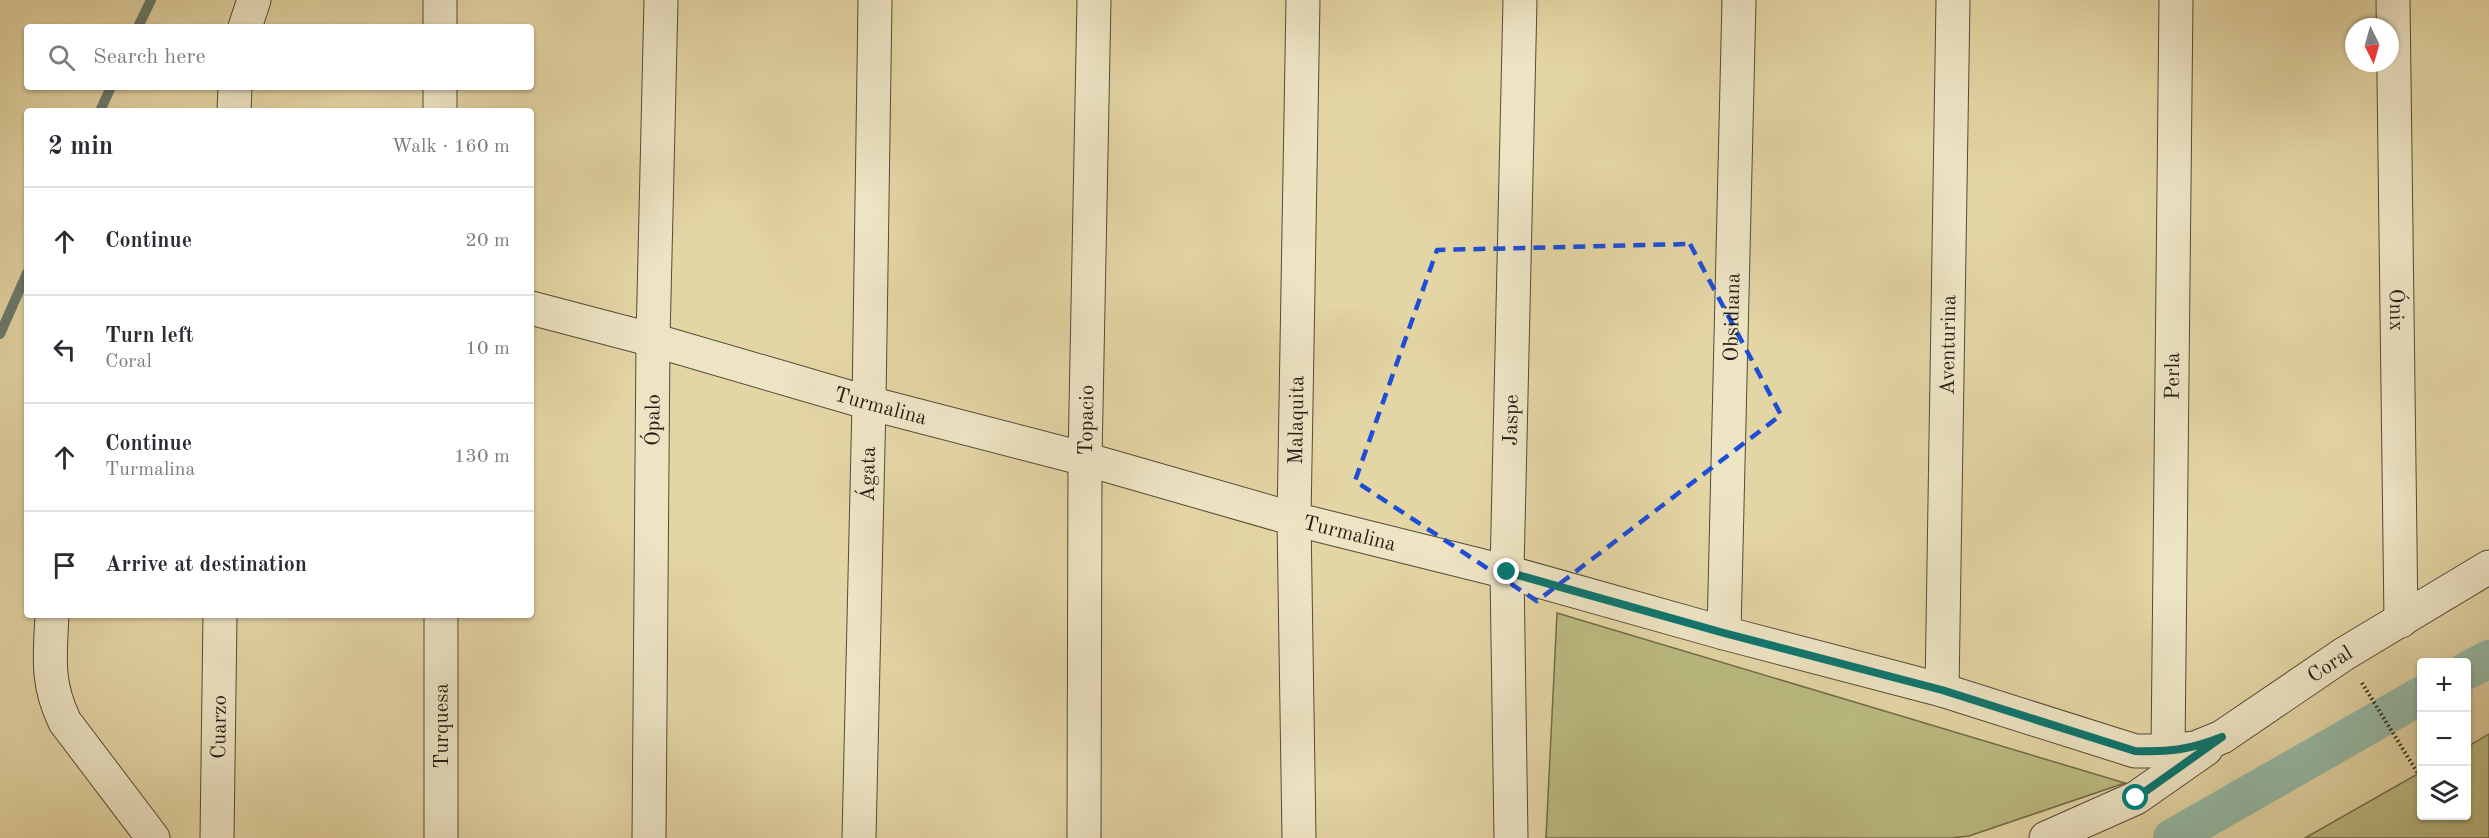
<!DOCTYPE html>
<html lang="en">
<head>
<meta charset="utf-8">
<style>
	:root { --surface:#fff; --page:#f7f7f7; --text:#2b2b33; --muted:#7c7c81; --line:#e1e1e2 }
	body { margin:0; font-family:"Old Standard TT",serif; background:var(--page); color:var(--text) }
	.controls { position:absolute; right:18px; bottom:18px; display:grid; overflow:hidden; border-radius:6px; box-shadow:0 2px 4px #0004 }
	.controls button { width:54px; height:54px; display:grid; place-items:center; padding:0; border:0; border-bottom:2px solid var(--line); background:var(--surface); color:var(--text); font:30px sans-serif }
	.compass { position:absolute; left:2345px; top:18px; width:54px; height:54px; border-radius:50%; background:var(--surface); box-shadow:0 2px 4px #0004; rotate:175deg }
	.stop { position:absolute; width:18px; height:18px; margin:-14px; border:4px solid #0f766e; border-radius:50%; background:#fff }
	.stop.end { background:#0f766e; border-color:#fff; box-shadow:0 2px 6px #0008 }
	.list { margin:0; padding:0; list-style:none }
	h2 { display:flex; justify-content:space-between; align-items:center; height:78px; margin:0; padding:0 24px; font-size:26px }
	h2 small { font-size:20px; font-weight:400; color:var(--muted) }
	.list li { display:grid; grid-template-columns:39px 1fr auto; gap:18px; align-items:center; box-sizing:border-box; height:108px; padding:0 24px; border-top:2px solid var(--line) }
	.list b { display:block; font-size:22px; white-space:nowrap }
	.list p { margin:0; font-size:20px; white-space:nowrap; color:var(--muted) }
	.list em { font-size:20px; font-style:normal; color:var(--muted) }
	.icon { flex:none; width:33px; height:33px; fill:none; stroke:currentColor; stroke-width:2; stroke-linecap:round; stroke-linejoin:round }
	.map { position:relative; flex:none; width:2489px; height:838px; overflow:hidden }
	.search { position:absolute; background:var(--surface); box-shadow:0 2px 4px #0004; left:24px; top:24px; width:510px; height:66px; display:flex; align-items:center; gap:15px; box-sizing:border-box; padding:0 21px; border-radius:6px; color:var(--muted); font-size:22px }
	.panel { position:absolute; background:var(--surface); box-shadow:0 2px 4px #0004; left:24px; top:108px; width:510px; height:510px; border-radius:6px }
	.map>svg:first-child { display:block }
	.green { fill:#bbbb81; stroke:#706c4b; stroke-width:1.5 }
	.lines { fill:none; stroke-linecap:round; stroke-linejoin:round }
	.stream { stroke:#697a6b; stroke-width:10 }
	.canal { stroke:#95b9a5; stroke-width:38 }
	.minor-casing { stroke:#564a39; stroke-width:35 }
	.path { stroke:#261c15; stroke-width:4; stroke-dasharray:1.5 3; stroke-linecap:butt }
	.minor { stroke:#ede4c4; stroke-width:33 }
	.route { stroke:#0f766e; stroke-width:8 }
	.marked { fill:none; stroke:#1d4ed8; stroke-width:4.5; stroke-dasharray:12 8; stroke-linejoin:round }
	.labels { text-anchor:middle; stroke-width:5; stroke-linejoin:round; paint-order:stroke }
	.street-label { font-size:21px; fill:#261c15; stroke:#ede4c4 }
</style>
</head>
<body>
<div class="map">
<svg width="2489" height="838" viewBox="0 0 2489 838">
	<rect width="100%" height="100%" fill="#e4d5a4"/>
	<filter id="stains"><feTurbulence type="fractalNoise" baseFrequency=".00333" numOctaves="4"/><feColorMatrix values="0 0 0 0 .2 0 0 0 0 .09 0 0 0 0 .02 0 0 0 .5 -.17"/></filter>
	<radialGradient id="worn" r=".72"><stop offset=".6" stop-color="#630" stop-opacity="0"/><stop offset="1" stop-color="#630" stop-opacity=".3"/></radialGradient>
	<path class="green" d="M1557,613L2125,783L1969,836L1952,838H1546Z
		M2489,734V838H2305L2421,772L2422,816H2466L2467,747Z"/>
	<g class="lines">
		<path class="stream" d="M138,27L151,0
			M100,111L111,87
			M0,334L27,273"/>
		<path class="canal" d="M2466,671L2489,659
			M2172,838L2422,695"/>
		<defs>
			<g id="minor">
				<path d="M440,0V27"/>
				<path id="s1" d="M2393,0L2401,621"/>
				<path d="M245,27L254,0"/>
				<path d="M440,87V111"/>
				<path d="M234,111L235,87"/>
				<path id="s2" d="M531,308L653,340L869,403L1085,459L1294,519L1507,572L1724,633L1942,690L2135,751H2168L2195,748L2222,737L2344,654L2489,567"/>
				<path d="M52,615C50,657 46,683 65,722L153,838"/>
				<path d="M441,615V838"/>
				<path id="s3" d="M1724,633L1739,0"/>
				<path id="s4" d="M1942,690L1953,0"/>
				<path id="s5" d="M2168,751L2176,0"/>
				<path id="s6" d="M217,838L220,615"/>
				<path id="s7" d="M649,838L653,340L661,0"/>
				<path id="s8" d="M859,838L869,403L875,0"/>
				<path id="s9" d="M1084,838L1085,459L1094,0"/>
				<path id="s10" d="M1299,838L1294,519L1303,0"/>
				<path id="s11" d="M1511,838L1507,572L1520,0"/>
				<path d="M2046,838L2136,798L2206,749"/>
			</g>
		</defs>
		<use href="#minor" class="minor-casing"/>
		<path class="path" d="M2362,683L2422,780"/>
		<use href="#minor" class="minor"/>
	</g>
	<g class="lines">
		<path class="route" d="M1507,572L1724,633L1942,690L2135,751C2170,752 2189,750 2222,737L2136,798"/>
	</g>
	<path class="marked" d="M1690,244L1781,415L1537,601L1355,481L1437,250Z"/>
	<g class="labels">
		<g class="street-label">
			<text dy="7" stroke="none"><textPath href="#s1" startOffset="310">Ónix</textPath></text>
			<text dy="7" stroke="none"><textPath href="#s3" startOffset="316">Obsidiana</textPath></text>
			<text dy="7" stroke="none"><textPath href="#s4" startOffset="345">Aventurina</textPath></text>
			<text dy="7" stroke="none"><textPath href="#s5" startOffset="375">Perla</textPath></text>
			<text dy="7" stroke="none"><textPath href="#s2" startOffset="363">Turmalina</textPath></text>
			<text dy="7" stroke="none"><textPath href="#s7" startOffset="418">Ópalo</textPath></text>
			<text dy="7" stroke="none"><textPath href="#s9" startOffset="418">Topacio</textPath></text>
			<text dy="7" stroke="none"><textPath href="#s10" startOffset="418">Malaquita</textPath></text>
			<text dy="7" stroke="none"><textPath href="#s11" startOffset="418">Jaspe</textPath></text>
			<text dy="7" stroke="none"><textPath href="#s8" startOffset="364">Ágata</textPath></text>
			<text dy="7" stroke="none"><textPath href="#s2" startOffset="849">Turmalina</textPath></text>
			<text dy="7" stroke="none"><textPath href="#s2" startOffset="1884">Coral</textPath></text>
			<text dy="7" stroke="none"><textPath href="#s6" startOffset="111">Cuarzo</textPath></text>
			<text transform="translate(441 726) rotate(-90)" y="7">Turquesa</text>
		</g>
	</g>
	<rect width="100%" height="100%" filter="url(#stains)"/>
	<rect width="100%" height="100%" fill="url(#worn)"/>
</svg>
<div class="controls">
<button>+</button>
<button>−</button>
<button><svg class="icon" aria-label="layers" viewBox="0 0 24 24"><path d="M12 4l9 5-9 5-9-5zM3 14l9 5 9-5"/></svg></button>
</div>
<svg class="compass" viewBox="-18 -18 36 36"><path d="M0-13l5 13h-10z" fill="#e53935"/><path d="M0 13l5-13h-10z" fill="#7c7c81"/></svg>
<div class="stop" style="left:2136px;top:798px"></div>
<div class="stop end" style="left:1507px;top:572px"></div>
<div class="search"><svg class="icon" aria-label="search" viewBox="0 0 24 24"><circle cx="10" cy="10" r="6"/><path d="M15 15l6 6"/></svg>Search here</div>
<section class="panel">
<h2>2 min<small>Walk · 160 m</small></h2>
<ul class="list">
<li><svg class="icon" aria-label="ahead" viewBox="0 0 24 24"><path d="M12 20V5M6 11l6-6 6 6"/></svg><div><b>Continue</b></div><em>20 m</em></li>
<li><svg class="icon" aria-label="left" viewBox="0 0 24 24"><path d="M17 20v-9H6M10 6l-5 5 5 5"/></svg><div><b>Turn left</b><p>Coral</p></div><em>10 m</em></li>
<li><svg class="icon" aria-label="ahead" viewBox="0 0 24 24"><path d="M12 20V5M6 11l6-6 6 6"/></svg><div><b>Continue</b><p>Turmalina</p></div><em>130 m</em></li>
<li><svg class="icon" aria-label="arrive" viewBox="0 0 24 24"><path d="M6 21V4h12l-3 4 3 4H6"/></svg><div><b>Arrive at destination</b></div></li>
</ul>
</section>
</div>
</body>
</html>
